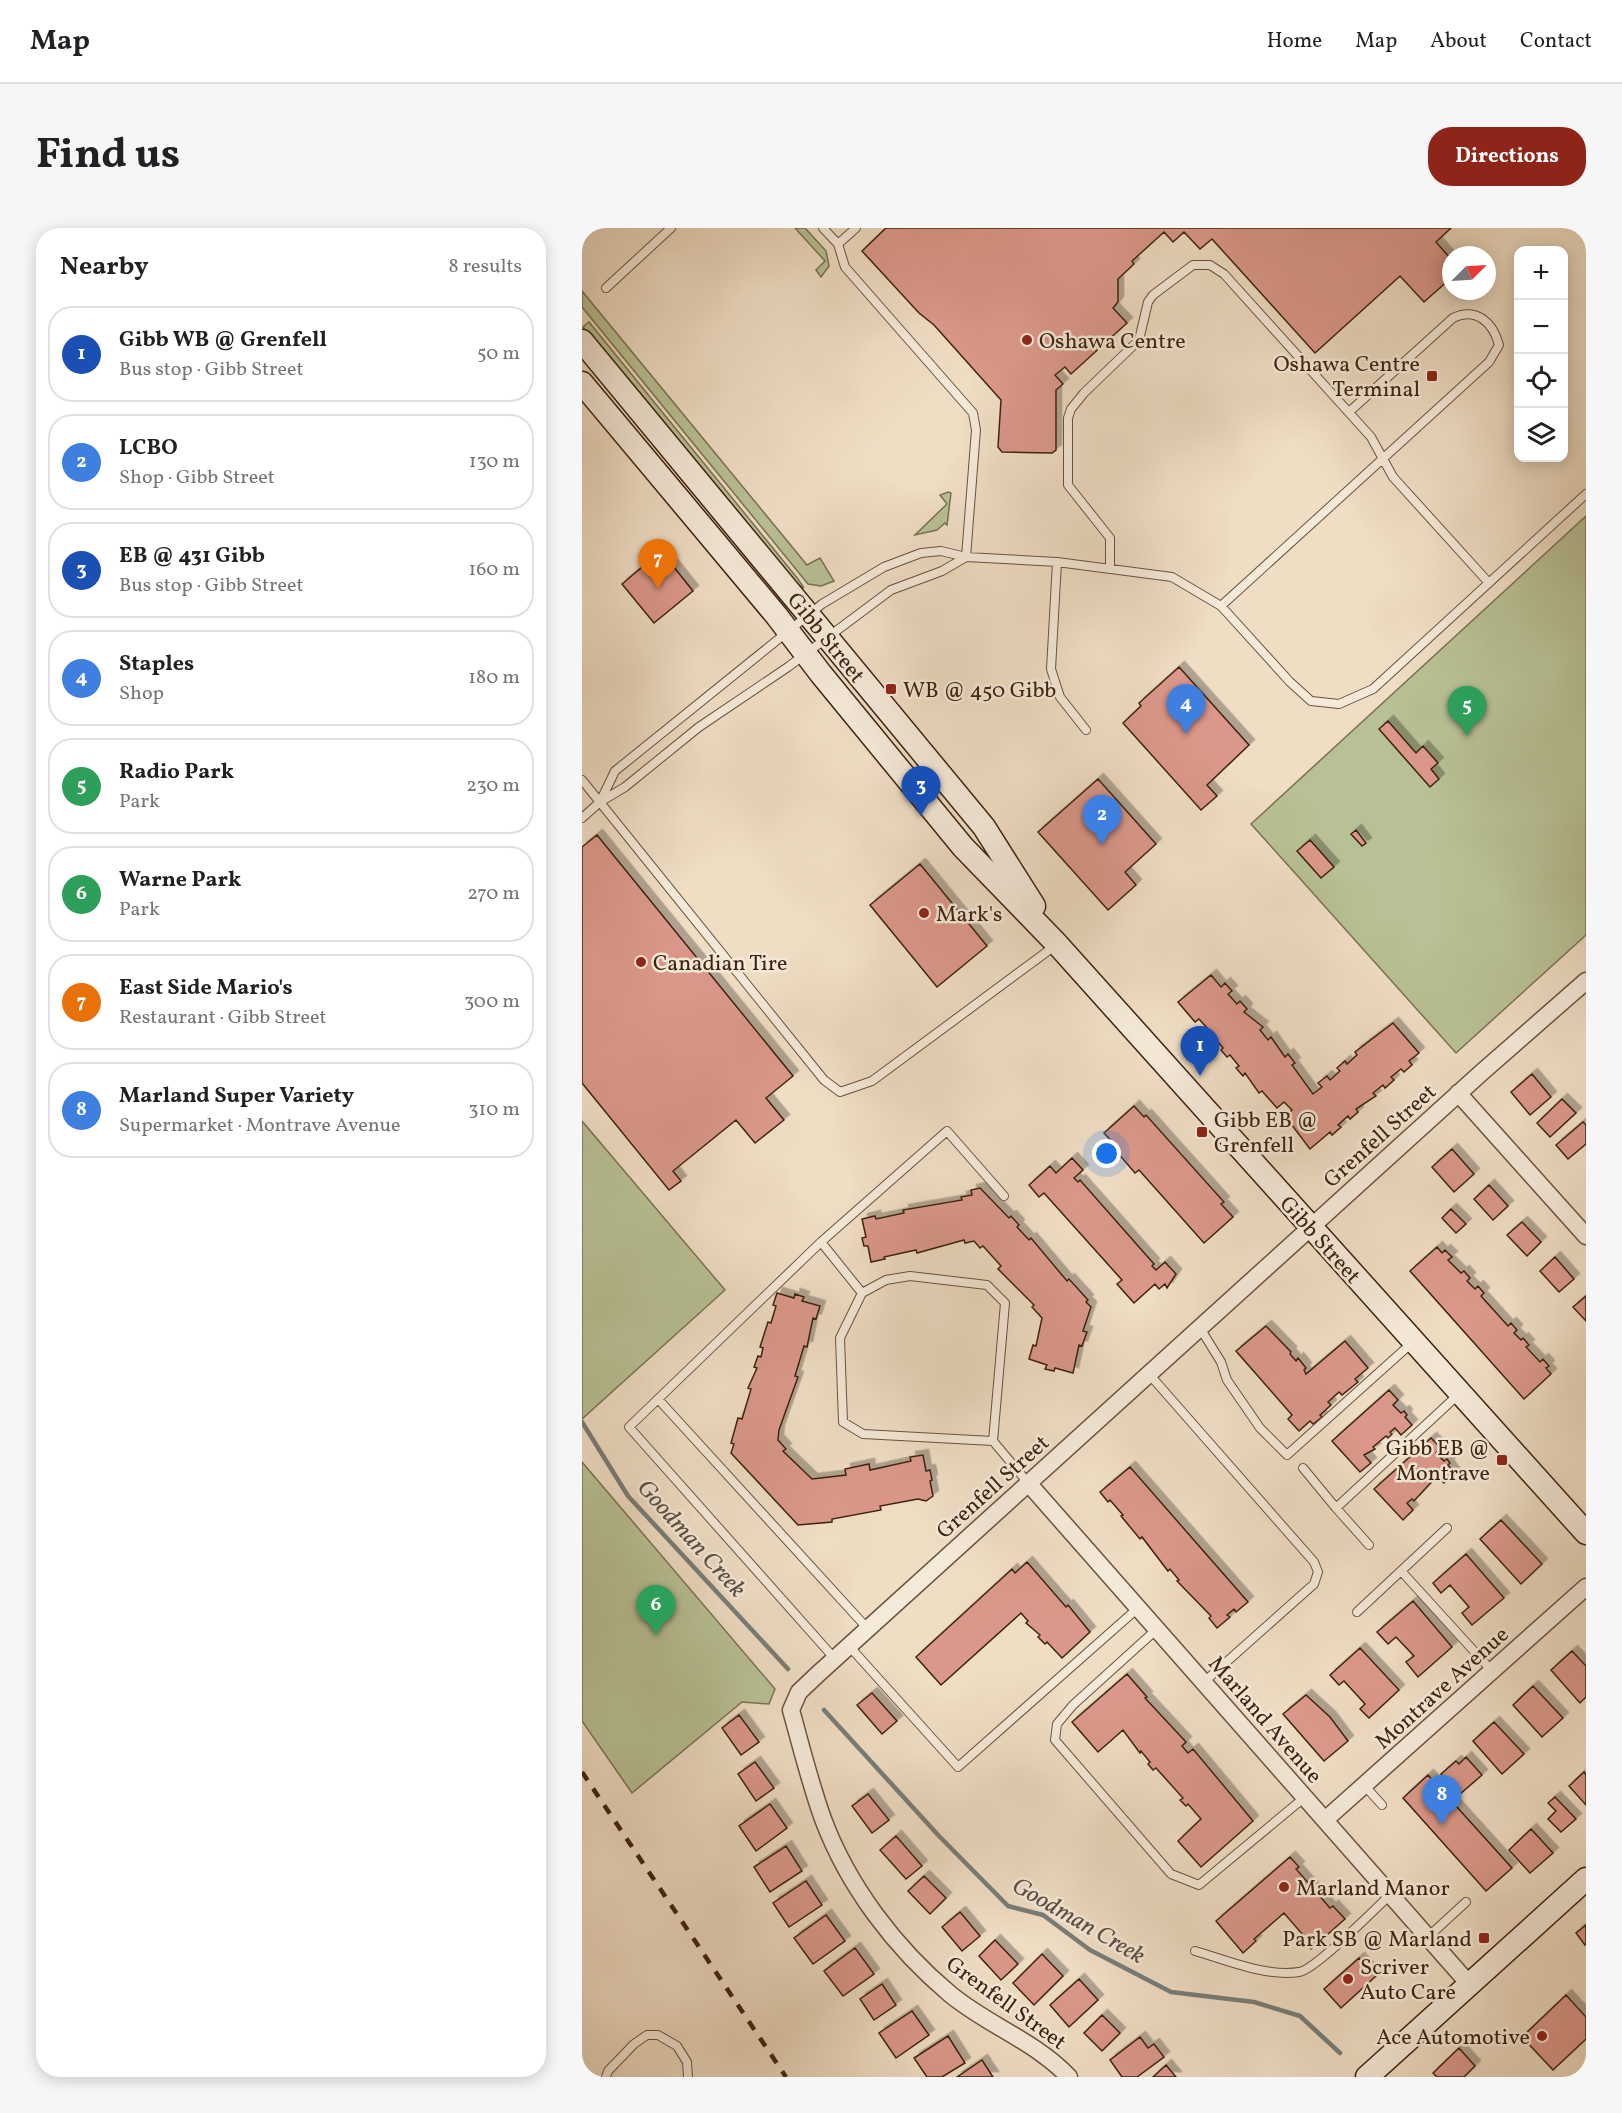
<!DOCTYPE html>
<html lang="en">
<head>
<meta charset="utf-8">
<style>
	:root { --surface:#fff; --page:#f6f6f6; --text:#202124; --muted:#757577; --line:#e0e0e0; --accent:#8f2418 }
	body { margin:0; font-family:Vollkorn,serif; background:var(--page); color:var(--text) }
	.controls { position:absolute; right:18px; top:18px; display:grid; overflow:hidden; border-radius:12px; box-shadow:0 3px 15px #0003 }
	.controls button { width:54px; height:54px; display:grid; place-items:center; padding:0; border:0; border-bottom:2px solid var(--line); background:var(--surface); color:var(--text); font:30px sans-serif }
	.compass { position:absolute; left:860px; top:18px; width:54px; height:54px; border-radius:50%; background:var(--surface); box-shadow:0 3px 15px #0003; rotate:66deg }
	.you { position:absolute; left:525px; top:926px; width:21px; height:21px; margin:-15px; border:4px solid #fff; border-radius:50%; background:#1a73e8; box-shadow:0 0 0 9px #1a73e833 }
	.badge { display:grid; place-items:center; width:39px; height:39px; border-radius:50%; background:var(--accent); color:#fff; font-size:20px; font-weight:700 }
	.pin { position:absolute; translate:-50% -50px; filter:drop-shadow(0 2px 3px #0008) }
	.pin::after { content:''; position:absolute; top:32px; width:21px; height:18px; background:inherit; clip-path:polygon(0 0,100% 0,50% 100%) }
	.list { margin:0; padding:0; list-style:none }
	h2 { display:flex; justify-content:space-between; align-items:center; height:78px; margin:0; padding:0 24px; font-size:26px }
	h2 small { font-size:20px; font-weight:400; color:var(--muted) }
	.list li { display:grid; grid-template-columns:39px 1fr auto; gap:18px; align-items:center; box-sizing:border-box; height:96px; margin:0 12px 12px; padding:0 12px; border:2px solid var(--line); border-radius:24px }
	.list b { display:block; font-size:22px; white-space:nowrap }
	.list p { margin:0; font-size:20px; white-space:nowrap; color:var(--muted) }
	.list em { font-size:20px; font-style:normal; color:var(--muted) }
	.icon { flex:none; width:33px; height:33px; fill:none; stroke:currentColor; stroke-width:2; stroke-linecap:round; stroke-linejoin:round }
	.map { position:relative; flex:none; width:1004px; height:1849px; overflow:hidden; border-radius:24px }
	header { display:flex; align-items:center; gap:36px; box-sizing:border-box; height:84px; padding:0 30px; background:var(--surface); border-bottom:2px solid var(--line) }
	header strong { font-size:28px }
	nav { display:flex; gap:33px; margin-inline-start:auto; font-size:21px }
	.intro { display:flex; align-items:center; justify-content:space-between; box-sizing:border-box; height:144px; padding:0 36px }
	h1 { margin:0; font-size:42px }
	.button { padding:15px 27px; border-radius:24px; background:var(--accent); color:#fff; font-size:21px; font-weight:700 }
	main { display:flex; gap:36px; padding:0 36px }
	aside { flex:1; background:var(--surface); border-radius:24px; box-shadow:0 3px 15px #0003 }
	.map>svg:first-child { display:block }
	.green { fill:#b8c195; stroke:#7a7252; stroke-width:1.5 }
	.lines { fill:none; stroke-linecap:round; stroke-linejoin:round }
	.stream { stroke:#787d78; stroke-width:4.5 }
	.building { fill:#db988a; stroke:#3d2310; stroke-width:1.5; filter:url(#shadow) }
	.lane-casing { stroke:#6a523d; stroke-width:10 }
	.street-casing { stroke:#6a523d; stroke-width:19 }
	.secondary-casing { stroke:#3d2310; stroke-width:25 }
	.lane { stroke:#f5e9d9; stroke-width:8 }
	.street { stroke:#f5e9d9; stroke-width:16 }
	.secondary { stroke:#f5e9d9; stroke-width:22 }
	.rail { stroke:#3d2310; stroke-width:4.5; stroke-dasharray:10 10; stroke-linecap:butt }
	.poi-dot { fill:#8f2418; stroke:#f5e9d9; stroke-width:2 }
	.labels { text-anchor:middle; stroke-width:5; stroke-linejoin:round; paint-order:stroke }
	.poi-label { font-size:22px; fill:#3d2310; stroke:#f5e9d9; text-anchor:start }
	.street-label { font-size:22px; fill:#3d2310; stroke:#f5e9d9 }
	.water-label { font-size:24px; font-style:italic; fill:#5a5044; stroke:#f5e9d9 }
</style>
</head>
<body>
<header>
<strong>Map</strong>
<nav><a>Home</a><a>Map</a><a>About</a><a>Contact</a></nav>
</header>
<div class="intro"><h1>Find us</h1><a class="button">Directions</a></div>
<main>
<aside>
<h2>Nearby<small>8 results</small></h2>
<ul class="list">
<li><span class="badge" style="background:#1a4fb4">1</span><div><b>Gibb WB @ Grenfell</b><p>Bus stop · Gibb Street</p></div><em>50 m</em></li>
<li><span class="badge" style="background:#3f7fe0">2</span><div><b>LCBO</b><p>Shop · Gibb Street</p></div><em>130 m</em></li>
<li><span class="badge" style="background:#1a4fb4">3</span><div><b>EB @ 431 Gibb</b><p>Bus stop · Gibb Street</p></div><em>160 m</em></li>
<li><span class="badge" style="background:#3f7fe0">4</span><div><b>Staples</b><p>Shop</p></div><em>180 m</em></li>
<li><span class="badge" style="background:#2e9e5b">5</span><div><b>Radio Park</b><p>Park</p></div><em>230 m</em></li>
<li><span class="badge" style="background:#2e9e5b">6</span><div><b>Warne Park</b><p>Park</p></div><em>270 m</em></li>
<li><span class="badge" style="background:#e8710a">7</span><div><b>East Side Mario's</b><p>Restaurant · Gibb Street</p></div><em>300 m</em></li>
<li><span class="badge" style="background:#3f7fe0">8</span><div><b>Marland Super Variety</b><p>Supermarket · Montrave Avenue</p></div><em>310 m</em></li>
</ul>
</aside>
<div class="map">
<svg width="1004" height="1849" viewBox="0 0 1004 1849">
	<defs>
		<filter id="shadow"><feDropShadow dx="5.5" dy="-5.5" stdDeviation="0" flood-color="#0004"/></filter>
	</defs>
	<rect width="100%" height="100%" fill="#efddc4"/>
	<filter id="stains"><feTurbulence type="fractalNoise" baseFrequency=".00333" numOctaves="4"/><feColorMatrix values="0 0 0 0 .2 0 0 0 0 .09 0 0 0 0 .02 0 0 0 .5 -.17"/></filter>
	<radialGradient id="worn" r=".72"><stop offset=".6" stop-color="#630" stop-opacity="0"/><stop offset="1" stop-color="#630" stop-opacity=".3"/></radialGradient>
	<path class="green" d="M213,0H223L244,23L247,38L239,49L234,42L243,33Z
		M0,63L225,337L238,330L252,353L239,358L226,356L0,79Z
		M7,94L216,351L222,360L213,355L1,99Z
		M366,264L369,265L365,297L363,295L355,302L333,307L365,276L358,267Z
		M1004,288V707L874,825L669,596Z
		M0,893L143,1062L0,1191Z
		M0,1234L193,1461L187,1476L160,1474L50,1565L0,1493Z"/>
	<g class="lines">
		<path class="stream" d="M0,1194L46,1268L206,1441
			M242,1482L357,1608L426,1678L461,1687L508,1722L589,1764L672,1774L718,1788L758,1825"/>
	</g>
	<path class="building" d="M304,0H869L854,14L869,31V50L842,74L818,48L733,125L630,11L618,21L602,4L591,14L582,4L550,33L552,36L536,51V74L531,80L545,95L489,146L483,139L473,147L481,156L474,162V222L470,225L420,224L416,219L419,172L352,97L337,85L280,23Z
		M79,323L111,363L72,395L40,356Z
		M597,439L667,517L625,557L635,568L619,582L541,495L559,478L557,475Z
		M806,493L834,525L841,518L856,535L849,541L857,551L848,559L797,501Z
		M516,551L574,616L543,644L554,657L526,682L456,604Z
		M774,602L784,615L780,618L769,606Z
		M15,607L211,848L184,870L202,892L173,915L154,892L91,943L99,953L87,962L0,855V619Z
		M728,612L752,639L739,650L715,623Z
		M338,636L405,718L355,759L288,677Z
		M629,747L639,759L643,755L650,763L646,766L655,776L658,773L665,781L662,784L681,799L678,802L686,812L689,809L703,829L706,826L713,835L710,837L731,866L740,859L736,855L745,848L748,852L758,843L755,840L763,833L765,836L775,827L773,824L811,795L837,825L827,833L830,837L822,844L819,841L809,849L812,852L803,860L801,857L791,865L794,868L774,881L776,884L768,891L766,888L756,897L759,899L750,907L748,904L728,921L703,888L710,882L702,874L695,880L680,863L677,865L663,845L661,848L654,840L657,838L648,827L645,829L639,822L641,820L632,809L629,811L623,804L626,801L617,791L613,794L596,774Z
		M950,846L969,869L948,887L929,864Z
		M980,871L994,885L968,909L955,895Z
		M552,878L562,889L564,887L642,974L639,976L651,989L622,1015L557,942L553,945L534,923L537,921L522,905Z
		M1001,894L1004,897V916L986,931L974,917Z
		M870,921L892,946L872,964L850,939Z
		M490,930L501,942L492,950L496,954L498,952L572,1036L570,1038L574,1042L583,1034L594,1046L585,1060L583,1056L577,1061L573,1056L552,1075L535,1056L540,1052L462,965L457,969L447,957L468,938L474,945Z
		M907,957L926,978L911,992L892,971Z
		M398,960L427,990L429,988L437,997L435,999L447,1012L449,1010L485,1053L487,1051L506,1072L504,1074L509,1079L501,1103L505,1104L500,1118L497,1117L491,1145L473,1140L472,1143L463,1141L465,1137L447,1131L451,1117L454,1118L460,1090L450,1079L452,1077L416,1041L419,1038L401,1018L398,1020L392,1013L383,1015L382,1012L335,1025L334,1022L302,1029L303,1031L289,1034L286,1018H282L280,1010L284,1009L280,991L293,988L294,991L322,985L321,982L380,972L379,969L390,967L389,962Z
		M869,981L884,996L874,1005L860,990Z
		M940,994L959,1014L945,1028L925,1007Z
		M855,1019L860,1025L863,1022L870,1029L866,1032L879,1045L882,1043L888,1050L885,1053L893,1061L896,1058L902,1065L899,1068L926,1098L929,1095L935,1102L932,1105L939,1112L941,1110L947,1117L944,1119L958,1134L961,1131L967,1138L964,1140L969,1146L942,1171L828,1043Z
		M973,1029L992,1051L977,1064L958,1043Z
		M195,1065L212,1070L213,1066L222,1069L220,1073L238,1078L234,1091L231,1090L225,1119L222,1118L213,1148L216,1149L197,1202L196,1212L204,1221L201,1223L230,1251L264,1247L263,1241L287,1236L288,1242L329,1233L328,1229L341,1227L344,1243L348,1242L350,1252L348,1253L351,1268L344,1273L336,1271L298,1278L299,1282L250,1291V1294L216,1297L149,1225L152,1216L149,1215L156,1190L160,1191L169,1161L166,1160L175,1140L172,1139L176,1128L179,1129L181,1120L178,1119L186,1094L189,1095L194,1078L191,1077Z
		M1004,1068V1093L991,1079Z
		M684,1098L709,1124L708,1126L714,1133L716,1130L724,1140L722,1142L724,1146L763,1113L786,1140L773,1151L776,1154L760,1167L757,1164L746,1174L749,1177L738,1187L740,1189L731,1196L728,1193L717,1203L706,1191L710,1187L654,1123Z
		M807,1162L816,1172L811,1177L819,1185L822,1183L825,1187L823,1189L830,1197L819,1207L813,1200L808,1204L810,1206L806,1210L804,1208L791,1219L793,1221L782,1227L789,1235L778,1244L750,1213Z
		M849,1210L859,1220L854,1225L862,1233L865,1231L868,1235L866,1237L872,1245L862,1255L855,1248L832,1273L830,1271L825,1275L831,1282L821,1292L792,1261Z
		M548,1239L666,1374L654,1384L652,1381L645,1387L648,1389L635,1400L627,1390L629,1388L595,1353L597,1352L588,1341L586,1343L560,1309L558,1311L539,1288L541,1287L528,1272L526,1274L518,1264Z
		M919,1292L960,1336L939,1356L898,1311Z
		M884,1326L922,1370L890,1397L880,1385L887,1379L868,1357L859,1365L851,1355Z
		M445,1334L484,1379L486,1377L508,1404L480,1430L465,1414L463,1416L456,1409L458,1407L444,1395L446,1393L439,1385L359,1457L334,1429L430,1341L433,1345Z
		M831,1373L870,1419L836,1449L824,1434L832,1428L814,1409L806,1416L795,1404Z
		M778,1420L817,1462L787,1490L778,1481L783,1476L762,1453L757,1457L748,1447Z
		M990,1423L1004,1438V1469L998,1475L969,1442Z
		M545,1446L565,1469L563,1470L604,1514L600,1518L606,1525L611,1521L671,1593L619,1639L596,1613L619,1591L606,1576L604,1578L598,1572L601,1570L574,1540L571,1542L566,1536L568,1534L559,1523L558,1525L541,1502L516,1524L490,1494Z
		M951,1458L981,1490L960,1509L931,1477Z
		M290,1465L315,1493L300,1506L275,1477Z
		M724,1467L748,1489L766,1513L742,1533L701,1486Z
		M157,1487L177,1514L159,1527L140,1500Z
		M912,1494L942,1526L920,1546L891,1513Z
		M884,1529L900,1547L877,1567L859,1546L874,1533L877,1536Z
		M173,1534L192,1560L174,1573L156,1546Z
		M1002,1544L1004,1547V1577L987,1558Z
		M846,1547L930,1640L904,1663L821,1570Z
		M286,1566L307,1592L290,1605L270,1578Z
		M973,1569L994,1591L979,1604L966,1591L974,1583L966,1575Z
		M188,1576L205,1600L174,1623L157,1598Z
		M949,1601L971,1625L948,1645L927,1622Z
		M314,1608L340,1638L324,1651L298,1622Z
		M204,1618L220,1643L188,1664L172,1639Z
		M708,1629L717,1639L714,1641L748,1680L751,1678L763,1691L729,1721L718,1709L721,1707L702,1685L672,1711L674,1713L661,1725L634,1693Z
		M342,1648L364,1670L348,1686L326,1663Z
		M224,1653L240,1677L207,1699L191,1675Z
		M378,1684L398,1708L380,1723L360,1699Z
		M244,1687L263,1713L231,1736L212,1710Z
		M1004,1697V1716L1003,1717L994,1705Z
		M413,1712L436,1736L419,1752L397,1728Z
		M273,1720L292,1746L261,1768L242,1743Z
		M460,1726L481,1748L452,1777L431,1755Z
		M777,1730L794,1748L759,1780L742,1761Z
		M497,1751L516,1772L487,1799L468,1777Z
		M300,1756L314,1777L292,1792L278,1771Z
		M984,1767L1004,1789V1811L971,1842L940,1809Z
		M330,1783L347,1807L314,1830L297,1805Z
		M520,1787L538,1805L520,1823L502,1805Z
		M366,1808L383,1835L360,1849H345L332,1830Z
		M558,1809L566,1820L572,1816L582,1829L555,1849H540L528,1832Z
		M877,1820L893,1838L882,1849H855L851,1845Z
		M400,1832L411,1849H375Z
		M584,1837L594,1849H571Z"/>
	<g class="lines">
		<defs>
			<path id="lane" d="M241,0L256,16L263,39L391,185L394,202L384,329
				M256,16L274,0
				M24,60L89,0
				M475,334L469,441L478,469L504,502
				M528,340V310L486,257V190L489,181L502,165L557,112L566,74L571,67L611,37H628L642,46L789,209L811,249L907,355
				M639,378L907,134L917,117C911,94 894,79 871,90L767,184
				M0,552L242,852L258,864L290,853L474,717
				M18,574L33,543L240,376L302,339L339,325L359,323L384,329L475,334L590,349L639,378L708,454L729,473L757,476L791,461L1004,266
				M0,590L18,574L43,559L117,499L206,439L309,362L360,343L384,329
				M239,1014L365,903L422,968
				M618,1100L639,1134L645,1152L678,1200L705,1227L832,1113
				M567,1146L732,1334L736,1344L732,1356L622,1454
				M76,1171L286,1401
				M411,1213L281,1206L261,1194L258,1110L280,1065L304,1052L328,1048L405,1057L423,1075L411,1213L447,1256
				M721,1240L754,1280L878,1165
				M754,1280L787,1317
				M820,1344L911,1444
				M775,1384L865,1300
				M575,1401L491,1477L475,1496L473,1512L589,1646L617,1657L723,1569
				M267,1418L376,1539L556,1380
				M253,1431L47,1199L239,1014L280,1065
				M782,1557L800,1577
				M846,1709L884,1674
				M613,1723C645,1732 683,1749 717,1744C733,1742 794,1680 809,1666
				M24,1849L26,1843L52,1816L65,1807H76L95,1818L105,1834L106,1849"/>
			<path id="street" d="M876,865L1004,1008
				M447,1256L887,1756
				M743,1592L1004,1359
				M487,1849C453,1813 405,1797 368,1766C313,1720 266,1658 241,1591C228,1555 219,1518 209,1482L217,1464L236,1446L899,845L1004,753"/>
			<path id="secondary" d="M0,113L402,599L452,678
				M0,155L194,387L239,446L381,619L475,716L1004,1305
				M785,1849L1004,1651"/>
		</defs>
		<use href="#lane" class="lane-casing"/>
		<use href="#street" class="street-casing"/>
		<use href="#secondary" class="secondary-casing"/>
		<use href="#lane" class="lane"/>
		<use href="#street" class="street"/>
		<use href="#secondary" class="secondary"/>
		<path class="rail" d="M0,1544L204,1849"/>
	</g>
	<g class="poi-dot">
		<circle cx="445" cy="112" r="6"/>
		<rect x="844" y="142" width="12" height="12" rx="3"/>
		<rect x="303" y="455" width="12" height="12" rx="3"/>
		<circle cx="342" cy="685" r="6"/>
		<circle cx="59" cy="734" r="6"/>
		<rect x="614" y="898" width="12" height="12" rx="3"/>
		<rect x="914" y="1226" width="12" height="12" rx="3"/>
		<circle cx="702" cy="1659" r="6"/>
		<rect x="896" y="1704" width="12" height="12" rx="3"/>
		<circle cx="766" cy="1751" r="6"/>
		<circle cx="960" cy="1808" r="6"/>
	</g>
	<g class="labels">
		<g class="poi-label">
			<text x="457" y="120">Oshawa Centre</text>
			<text x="838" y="143" text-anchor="end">Oshawa Centre<tspan x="838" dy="25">Terminal</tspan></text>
			<text x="321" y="469">WB @ 450 Gibb</text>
			<text x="354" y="693">Mark's</text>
			<text x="71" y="742">Canadian Tire</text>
			<text x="632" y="899">Gibb EB @<tspan x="632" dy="25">Grenfell</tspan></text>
			<text x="908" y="1227" text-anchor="end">Gibb EB @<tspan x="908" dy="25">Montrave</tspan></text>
			<text x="714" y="1667">Marland Manor</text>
			<text x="890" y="1718" text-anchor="end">Park SB @ Marland</text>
			<text x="778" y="1746">Scriver<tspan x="778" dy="25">Auto Care</tspan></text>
			<text x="948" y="1816" text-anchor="end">Ace Automotive</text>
		</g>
		<g class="street-label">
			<text transform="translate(245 409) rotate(51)" y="8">Gibb Street</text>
			<text transform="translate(797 907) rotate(-42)" y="8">Grenfell Street</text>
			<text transform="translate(739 1011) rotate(48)" y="8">Gibb Street</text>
			<text transform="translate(410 1258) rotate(-42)" y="8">Grenfell Street</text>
			<text transform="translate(859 1459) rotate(-42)" y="8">Montrave Avenue</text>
			<text transform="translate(684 1491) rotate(49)" y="8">Marland Avenue</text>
			<text transform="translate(425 1774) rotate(36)" y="8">Grenfell Street</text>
		</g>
		<g class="water-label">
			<text transform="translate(110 1310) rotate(48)" y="8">Goodman Creek</text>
			<text transform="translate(497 1692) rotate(30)" y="8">Goodman Creek</text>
		</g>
	</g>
	<rect width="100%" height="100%" filter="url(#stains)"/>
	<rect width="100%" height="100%" fill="url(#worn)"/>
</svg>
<div class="controls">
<button>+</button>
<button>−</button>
<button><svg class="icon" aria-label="locate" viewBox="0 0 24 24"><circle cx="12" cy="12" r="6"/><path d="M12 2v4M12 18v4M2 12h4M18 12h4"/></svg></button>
<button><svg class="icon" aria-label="layers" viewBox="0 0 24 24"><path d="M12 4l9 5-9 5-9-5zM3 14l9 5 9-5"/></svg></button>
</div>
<svg class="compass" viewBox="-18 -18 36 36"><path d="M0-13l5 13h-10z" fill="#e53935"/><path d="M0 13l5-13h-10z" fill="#757577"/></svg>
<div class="you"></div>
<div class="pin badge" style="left:618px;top:848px;background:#1a4fb4">1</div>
<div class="pin badge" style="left:520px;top:617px;background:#3f7fe0">2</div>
<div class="pin badge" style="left:339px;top:588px;background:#1a4fb4">3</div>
<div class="pin badge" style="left:604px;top:506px;background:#3f7fe0">4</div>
<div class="pin badge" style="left:885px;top:508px;background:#2e9e5b">5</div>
<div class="pin badge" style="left:74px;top:1407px;background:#2e9e5b">6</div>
<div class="pin badge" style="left:76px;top:361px;background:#e8710a">7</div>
<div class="pin badge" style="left:860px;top:1597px;background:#3f7fe0">8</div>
</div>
</main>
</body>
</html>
